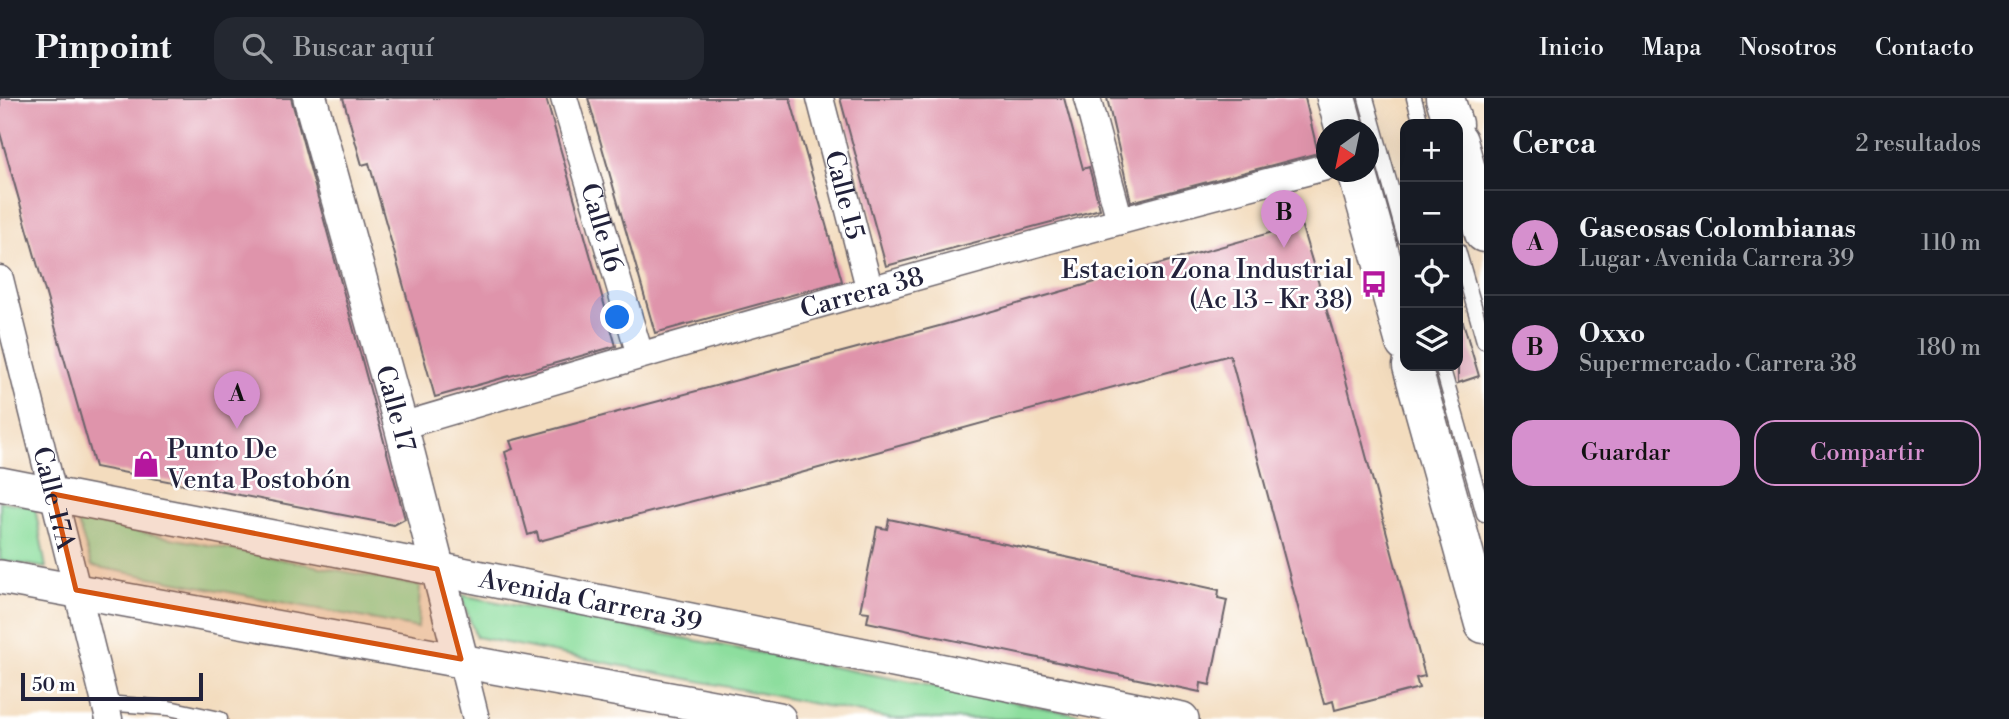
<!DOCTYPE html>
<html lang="es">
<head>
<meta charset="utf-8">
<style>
	:root { --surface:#171b24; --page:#242831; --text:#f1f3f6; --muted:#9ea1a6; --line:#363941; --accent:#d690ce }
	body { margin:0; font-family:"Libre Bodoni",serif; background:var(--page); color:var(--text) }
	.controls { position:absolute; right:21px; top:21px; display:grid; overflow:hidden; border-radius:14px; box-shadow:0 7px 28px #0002 }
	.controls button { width:63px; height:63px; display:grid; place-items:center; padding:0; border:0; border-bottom:2px solid var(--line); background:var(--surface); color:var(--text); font:35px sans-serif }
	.compass { position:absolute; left:1316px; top:21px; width:63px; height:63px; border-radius:50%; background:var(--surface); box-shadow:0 7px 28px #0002; rotate:213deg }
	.scale { position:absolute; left:21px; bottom:18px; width:182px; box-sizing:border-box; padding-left:7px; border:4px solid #22223b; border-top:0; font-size:19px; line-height:24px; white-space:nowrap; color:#22223b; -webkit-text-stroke:5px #fff; paint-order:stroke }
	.you { position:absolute; left:618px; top:220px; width:24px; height:24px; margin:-18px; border:5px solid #fff; border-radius:50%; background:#1a73e8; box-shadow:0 0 0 10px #1a73e833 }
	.badge { display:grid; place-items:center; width:46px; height:46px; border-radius:50%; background:var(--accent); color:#111; font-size:23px; font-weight:700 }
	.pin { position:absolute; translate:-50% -58px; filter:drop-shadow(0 2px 4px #0008) }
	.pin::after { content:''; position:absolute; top:37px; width:24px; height:21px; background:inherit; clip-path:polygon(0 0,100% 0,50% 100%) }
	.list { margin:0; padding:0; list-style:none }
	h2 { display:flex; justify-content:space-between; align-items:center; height:91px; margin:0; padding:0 28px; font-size:30px }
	h2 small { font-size:23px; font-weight:400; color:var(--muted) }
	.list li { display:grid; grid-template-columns:46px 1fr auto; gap:21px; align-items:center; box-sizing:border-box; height:105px; padding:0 28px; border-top:2px solid var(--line) }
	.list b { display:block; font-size:26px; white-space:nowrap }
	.list p { margin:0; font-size:23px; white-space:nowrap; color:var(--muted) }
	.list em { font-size:23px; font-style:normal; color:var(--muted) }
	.actions { display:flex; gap:14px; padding:21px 28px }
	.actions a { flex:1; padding:16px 0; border:2px solid var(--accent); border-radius:21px; text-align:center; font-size:24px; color:var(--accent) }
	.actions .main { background:var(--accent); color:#111 }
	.icon { flex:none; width:38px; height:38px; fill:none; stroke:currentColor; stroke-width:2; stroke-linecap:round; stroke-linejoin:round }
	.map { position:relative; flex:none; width:1484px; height:621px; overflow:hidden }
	header { display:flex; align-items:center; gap:42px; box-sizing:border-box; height:98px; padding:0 35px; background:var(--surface); border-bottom:2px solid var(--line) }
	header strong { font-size:33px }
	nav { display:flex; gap:38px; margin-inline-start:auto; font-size:24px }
	.search { width:490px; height:63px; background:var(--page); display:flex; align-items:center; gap:18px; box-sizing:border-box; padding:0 24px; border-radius:21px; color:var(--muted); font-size:26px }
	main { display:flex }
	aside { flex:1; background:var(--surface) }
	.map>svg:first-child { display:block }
	.green { fill:#8dde9e; stroke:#58806c; stroke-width:2 }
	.building { fill:#df94ab }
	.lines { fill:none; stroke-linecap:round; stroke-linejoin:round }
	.service-casing { stroke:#6b6369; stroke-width:17 }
	.minor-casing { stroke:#6b6369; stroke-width:29 }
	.tertiary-casing { stroke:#6b6369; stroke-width:36 }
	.primary-casing { stroke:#6b6369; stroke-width:41 }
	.service { stroke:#fff; stroke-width:14 }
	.minor { stroke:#fff; stroke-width:26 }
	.tertiary { stroke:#fff; stroke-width:33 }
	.primary { stroke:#fff; stroke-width:38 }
	.marked { fill:#d45411; fill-opacity:0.2; stroke:#d45411; stroke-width:5; stroke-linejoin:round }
	.labels { text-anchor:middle; stroke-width:5; stroke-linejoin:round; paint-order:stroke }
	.street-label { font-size:26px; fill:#22223b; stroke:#fff }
	.poi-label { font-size:26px; fill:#22223b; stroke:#fff; text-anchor:end }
</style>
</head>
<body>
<header>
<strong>Pinpoint</strong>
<div class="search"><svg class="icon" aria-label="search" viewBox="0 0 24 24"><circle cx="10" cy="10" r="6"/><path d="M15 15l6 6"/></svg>Buscar aquí</div>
<nav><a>Inicio</a><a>Mapa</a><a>Nosotros</a><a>Contacto</a></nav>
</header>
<main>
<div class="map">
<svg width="1484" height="621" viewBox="0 0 1484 621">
	<rect width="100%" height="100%" fill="#fff"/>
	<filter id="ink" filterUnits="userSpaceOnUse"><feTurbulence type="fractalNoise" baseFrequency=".0143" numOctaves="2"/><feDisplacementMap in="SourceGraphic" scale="14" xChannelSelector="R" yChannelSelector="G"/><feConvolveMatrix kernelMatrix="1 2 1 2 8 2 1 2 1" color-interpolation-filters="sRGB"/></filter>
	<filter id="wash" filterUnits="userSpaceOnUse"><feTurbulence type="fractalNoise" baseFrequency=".00686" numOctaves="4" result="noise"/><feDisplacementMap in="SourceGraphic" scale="28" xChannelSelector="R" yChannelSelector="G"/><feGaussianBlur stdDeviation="1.57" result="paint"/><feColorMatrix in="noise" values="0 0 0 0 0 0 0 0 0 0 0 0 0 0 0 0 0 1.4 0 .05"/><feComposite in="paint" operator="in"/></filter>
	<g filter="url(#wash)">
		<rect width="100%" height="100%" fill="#f3dcbe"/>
		<path class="green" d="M0,403L35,409L46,470L0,462Z
			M77,422L420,488L418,530L92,468Z
			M461,497L1101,621H891L476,539Z"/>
		<g id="blocks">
			<path class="building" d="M0,0H291L405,421L394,427L95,369L0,35Z
				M343,0H546L616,248L435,299L369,65L362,67Z
				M588,0H790L842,183L655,235Z
				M840,0H1064L1083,71L1089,69L1100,111L886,168Z
				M1107,0H1305L1318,55L1131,104Z
				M1301,126L1332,230L1425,578L1416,580L1419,590L1335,612L1333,603L1324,606L1230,257L797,376L539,443L537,434L528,437L505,354L513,351L510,343L943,227Z
				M1463,224L1479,278L1458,285V225Z
				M889,421L1219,492L1218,500L1227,502L1210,587L1201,585L1200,594L867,524L869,514L860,513L877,429L887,431Z"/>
		</g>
	</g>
	<g filter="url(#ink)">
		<use href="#blocks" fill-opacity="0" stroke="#6b6369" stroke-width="2"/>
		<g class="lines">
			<defs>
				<path id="service" d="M1366,0L1405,140
					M1414,0L1421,26
					M1458,152L1484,243
					M1442,268L1484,416
					M105,605L169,610L220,621"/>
				<g id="minor">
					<path id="s1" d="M564,0L640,257"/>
					<path id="s2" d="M820,0L870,193"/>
					<path d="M1087,0L1120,123"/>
					<path id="s3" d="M0,181L109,621"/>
					<path id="s4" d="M401,328C708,237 1016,148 1326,69"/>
					<path d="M461,561L476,621"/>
				</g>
				<g id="tertiary">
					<path id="s5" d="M310,0L401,328L461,561"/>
					<path id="s6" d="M0,386L437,471L1182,621"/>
					<path d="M0,479L779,621"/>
				</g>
				<path id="primary" d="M1336,0L1345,32
					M1445,0L1453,26
					M1458,43L1484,135
					M1357,74L1405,245
					M1412,268L1484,526"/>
			</defs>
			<use href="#service" class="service-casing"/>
			<use href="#minor" class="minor-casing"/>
			<use href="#tertiary" class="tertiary-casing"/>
			<use href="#primary" class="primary-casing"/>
			<use href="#service" class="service"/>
			<use href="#minor" class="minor"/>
			<use href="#tertiary" class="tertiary"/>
			<use href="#primary" class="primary"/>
		</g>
	</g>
	<path class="marked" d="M53,396L437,471L461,561L76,492Z"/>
	<defs>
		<symbol id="bus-bare" viewBox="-9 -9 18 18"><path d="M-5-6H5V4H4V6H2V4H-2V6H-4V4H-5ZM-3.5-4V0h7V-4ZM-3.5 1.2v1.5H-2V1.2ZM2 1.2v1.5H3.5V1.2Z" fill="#b5179e" stroke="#fff" stroke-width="2.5" paint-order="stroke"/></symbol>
		<symbol id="shop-bare" viewBox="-9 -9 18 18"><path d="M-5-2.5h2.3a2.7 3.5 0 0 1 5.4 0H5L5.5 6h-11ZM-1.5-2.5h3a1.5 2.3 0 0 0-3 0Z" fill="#b5179e" stroke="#fff" stroke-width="2.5" paint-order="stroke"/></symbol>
	</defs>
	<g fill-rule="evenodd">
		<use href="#bus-bare" x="1355" y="167" width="38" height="38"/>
		<use href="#shop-bare" x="127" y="347" width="38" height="38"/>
	</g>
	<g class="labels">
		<g class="street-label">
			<text dy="9" stroke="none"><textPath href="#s2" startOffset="100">Calle 15</textPath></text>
			<text dy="9" stroke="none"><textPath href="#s1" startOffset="135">Calle 16</textPath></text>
			<text dy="9" stroke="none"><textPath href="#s4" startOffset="480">Carrera 38</textPath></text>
			<text dy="9" stroke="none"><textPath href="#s5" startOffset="322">Calle 17</textPath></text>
			<text dy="9" stroke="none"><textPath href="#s3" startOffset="226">Calle 17A</textPath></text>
			<text dy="9" stroke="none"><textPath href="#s6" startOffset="602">Avenida Carrera 39</textPath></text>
		</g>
		<g class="poi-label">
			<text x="1353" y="180">Estacion Zona Industrial<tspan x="1353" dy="30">(Ac 13 - Kr 38)</tspan></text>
			<text x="167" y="360" text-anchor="start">Punto De<tspan x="167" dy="30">Venta Postobón</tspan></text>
		</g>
	</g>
</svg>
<div class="controls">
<button>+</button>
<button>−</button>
<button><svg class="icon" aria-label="locate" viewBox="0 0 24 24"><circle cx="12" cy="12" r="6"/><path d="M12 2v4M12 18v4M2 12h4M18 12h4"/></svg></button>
<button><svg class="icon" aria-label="layers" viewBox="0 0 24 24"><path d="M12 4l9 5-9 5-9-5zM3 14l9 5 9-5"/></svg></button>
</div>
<svg class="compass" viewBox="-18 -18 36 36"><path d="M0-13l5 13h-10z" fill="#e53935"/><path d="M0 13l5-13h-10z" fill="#9ea1a6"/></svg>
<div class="scale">50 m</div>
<div class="you"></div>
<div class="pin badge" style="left:237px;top:331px">A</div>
<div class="pin badge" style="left:1284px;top:150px">B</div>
</div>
<aside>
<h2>Cerca<small>2 resultados</small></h2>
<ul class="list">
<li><span class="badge">A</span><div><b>Gaseosas Colombianas</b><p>Lugar · Avenida Carrera 39</p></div><em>110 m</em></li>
<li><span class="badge">B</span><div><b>Oxxo</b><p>Supermercado · Carrera 38</p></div><em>180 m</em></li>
</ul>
<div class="actions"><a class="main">Guardar</a><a>Compartir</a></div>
</aside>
</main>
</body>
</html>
